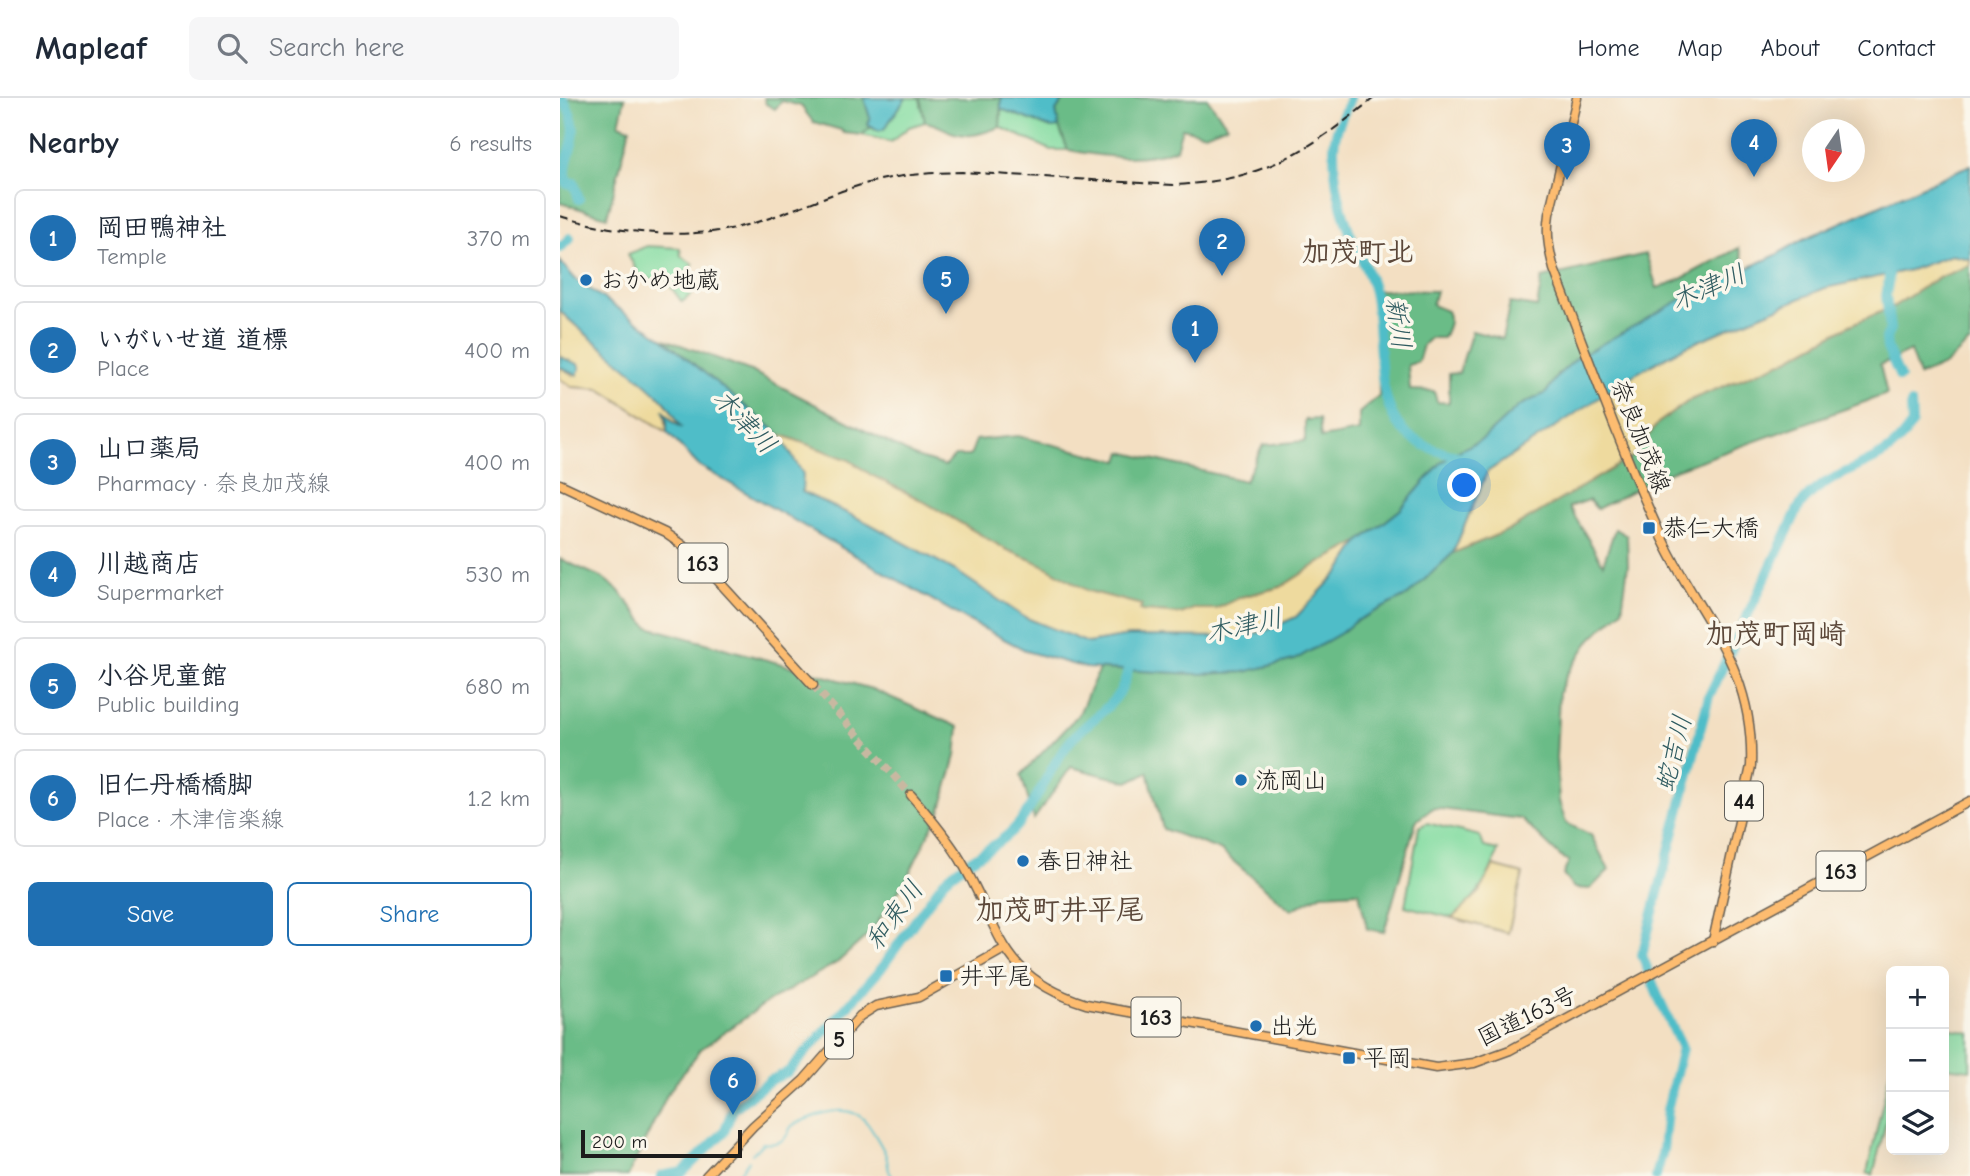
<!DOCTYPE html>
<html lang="en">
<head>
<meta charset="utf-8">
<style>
	:root { --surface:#fff; --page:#f6f6f7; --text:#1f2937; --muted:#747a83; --line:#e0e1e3; --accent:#1f6fb2 }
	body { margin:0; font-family:"Comic Neue","Klee One",sans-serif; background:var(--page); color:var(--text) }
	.controls { position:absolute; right:21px; bottom:21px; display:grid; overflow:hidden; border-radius:10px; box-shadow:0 7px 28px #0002 }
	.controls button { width:63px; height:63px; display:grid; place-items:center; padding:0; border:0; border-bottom:2px solid var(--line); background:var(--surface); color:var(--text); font:35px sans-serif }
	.compass { position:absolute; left:1242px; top:21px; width:63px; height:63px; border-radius:50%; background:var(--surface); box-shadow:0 7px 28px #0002; rotate:193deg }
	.scale { position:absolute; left:21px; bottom:18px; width:161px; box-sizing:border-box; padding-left:7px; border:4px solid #1c1c1c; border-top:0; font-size:19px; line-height:24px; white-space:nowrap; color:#1c1c1c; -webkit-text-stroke:5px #fbf7ec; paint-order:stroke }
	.you { position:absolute; left:905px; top:388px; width:24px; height:24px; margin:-18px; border:5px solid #fff; border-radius:50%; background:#1a73e8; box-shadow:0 0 0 10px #1a73e833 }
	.badge { display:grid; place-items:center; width:46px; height:46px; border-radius:50%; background:var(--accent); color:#fff; font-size:23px; font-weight:700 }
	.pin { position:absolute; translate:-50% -58px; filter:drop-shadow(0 2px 4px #0008) }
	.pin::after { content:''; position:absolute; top:37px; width:24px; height:21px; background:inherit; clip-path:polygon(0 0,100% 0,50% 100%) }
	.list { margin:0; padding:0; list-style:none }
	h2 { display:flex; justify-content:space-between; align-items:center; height:91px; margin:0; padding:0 28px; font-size:30px }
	h2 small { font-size:23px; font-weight:400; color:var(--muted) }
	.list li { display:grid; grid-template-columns:46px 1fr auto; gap:21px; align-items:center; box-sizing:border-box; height:98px; margin:0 14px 14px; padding:0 14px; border:2px solid var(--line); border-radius:10px }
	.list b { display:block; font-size:26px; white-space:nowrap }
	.list p { margin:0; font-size:23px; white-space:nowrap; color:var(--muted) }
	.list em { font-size:23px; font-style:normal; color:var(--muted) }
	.actions { display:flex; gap:14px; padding:21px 28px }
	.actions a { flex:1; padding:16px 0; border:2px solid var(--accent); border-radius:10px; text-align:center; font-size:24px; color:var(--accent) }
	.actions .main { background:var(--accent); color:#fff }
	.icon { flex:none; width:38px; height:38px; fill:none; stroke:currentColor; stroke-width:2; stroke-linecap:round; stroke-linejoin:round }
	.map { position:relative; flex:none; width:1410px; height:1078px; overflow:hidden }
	header { display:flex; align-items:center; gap:42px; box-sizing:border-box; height:98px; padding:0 35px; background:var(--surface); border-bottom:2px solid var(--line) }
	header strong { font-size:33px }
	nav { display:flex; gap:38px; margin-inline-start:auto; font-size:24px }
	.search { width:490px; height:63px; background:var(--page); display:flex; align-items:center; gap:18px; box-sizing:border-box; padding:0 24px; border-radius:10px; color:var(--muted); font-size:26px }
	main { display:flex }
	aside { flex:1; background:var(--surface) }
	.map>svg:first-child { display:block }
	.green { fill:#83dca1; stroke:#507c5e; stroke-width:2 }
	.forest { fill:#6abc87; stroke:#436c52; stroke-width:2 }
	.sand { fill:#eeda9e; stroke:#857b5d; stroke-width:2 }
	.water { fill:#4fbdc8; stroke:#366c72; stroke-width:2 }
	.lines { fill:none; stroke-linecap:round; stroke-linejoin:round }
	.stream { stroke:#4fbdc8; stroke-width:2 }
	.river { stroke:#4fbdc8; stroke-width:10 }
	.trunk-tunnel { stroke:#c8b8a1; stroke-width:8; stroke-dasharray:8 4; stroke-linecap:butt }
	.primary-casing { stroke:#676056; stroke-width:11 }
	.trunk-casing { stroke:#676056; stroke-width:11 }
	.primary { stroke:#fdbc70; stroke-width:8 }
	.trunk { stroke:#fdbc70; stroke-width:8 }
	.rail { stroke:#1c1c1c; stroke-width:2; stroke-dasharray:10 5; stroke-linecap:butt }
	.poi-dot { fill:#1f6fb2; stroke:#fbf7ec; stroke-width:2.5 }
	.labels { text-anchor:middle; stroke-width:7; stroke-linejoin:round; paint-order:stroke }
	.shield { fill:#fbf7ec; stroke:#5f5e5a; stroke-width:2 }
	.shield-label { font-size:23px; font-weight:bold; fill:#1c1c1c }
	.poi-label { font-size:24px; fill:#1c1c1c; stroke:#fbf7ec; text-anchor:start }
	.street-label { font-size:24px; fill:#1c1c1c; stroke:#fbf7ec }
	.water-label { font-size:26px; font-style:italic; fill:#305c61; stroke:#fbf7ec }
	.quarter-label { font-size:28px; font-weight:bold; fill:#5c483a; stroke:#fbf7ec }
</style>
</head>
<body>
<header>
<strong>Mapleaf</strong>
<div class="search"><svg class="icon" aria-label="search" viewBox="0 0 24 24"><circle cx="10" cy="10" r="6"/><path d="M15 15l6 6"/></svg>Search here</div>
<nav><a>Home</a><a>Map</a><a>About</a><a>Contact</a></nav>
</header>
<main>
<aside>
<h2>Nearby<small>6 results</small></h2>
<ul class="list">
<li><span class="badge">1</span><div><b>岡田鴨神社</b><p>Temple</p></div><em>370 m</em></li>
<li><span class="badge">2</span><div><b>いがいせ道 道標</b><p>Place</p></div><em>400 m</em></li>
<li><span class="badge">3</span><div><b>山口薬局</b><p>Pharmacy · 奈良加茂線</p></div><em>400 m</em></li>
<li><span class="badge">4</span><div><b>川越商店</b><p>Supermarket</p></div><em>530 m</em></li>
<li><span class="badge">5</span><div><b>小谷児童館</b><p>Public building</p></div><em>680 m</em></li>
<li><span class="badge">6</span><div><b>旧仁丹橋橋脚</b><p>Place · 木津信楽線</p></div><em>1.2 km</em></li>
</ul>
<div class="actions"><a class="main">Save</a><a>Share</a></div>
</aside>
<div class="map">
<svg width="1410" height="1078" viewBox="0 0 1410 1078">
	<rect width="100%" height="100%" fill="#fbf7ec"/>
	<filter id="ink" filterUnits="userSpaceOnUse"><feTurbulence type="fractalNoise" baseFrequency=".0143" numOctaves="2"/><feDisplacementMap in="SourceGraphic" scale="14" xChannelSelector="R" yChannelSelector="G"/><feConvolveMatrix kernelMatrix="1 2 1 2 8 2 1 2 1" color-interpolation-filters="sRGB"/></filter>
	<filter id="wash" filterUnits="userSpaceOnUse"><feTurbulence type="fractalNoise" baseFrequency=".00686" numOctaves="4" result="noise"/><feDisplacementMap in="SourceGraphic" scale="28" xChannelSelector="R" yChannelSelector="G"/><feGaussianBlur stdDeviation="1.57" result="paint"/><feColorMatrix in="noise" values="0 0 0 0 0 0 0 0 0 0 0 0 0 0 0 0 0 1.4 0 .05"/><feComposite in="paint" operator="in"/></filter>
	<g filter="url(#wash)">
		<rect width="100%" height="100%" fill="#f3dfc2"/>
		<path class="green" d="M346,0H360L365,24L349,29L331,44L302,37L311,29L315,32L324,31Z
			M441,11L491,30L499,29L508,52H491L440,29Z
			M87,148L120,150L121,158L133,166L126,174L133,195L122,204L105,181L100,184L79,178L68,156Z
			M867,725L920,738L924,749L938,752C929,782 916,800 892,820L845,808L859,729Z
			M1384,929L1410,935V972L1384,969Z
			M1331,968V1015L1327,1020L1313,1077L1307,1075Z"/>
		<path class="forest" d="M0,0H65L59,26L70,30L47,119L0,105Z
			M204,0H304L310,20L308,27L311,29L302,37L284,35L281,32L253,24L241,8L222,3L215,11L206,6Z
			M360,0H441L440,29C423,35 409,41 391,34C382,30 375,25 365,24Z
			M505,0H647L667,27L645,36L622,30L616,51C580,64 544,59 508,52L499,29L496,13Z
			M1179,150L1186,171L1131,196L998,276L986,295L959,308L923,341L894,355L880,366L840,412L799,444L754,468L721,489L681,499L656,511H634L621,516L582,513L580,512L581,507L528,493L481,466L447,452L359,401L311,377L289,362L219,336L102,240L191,273L356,359L385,368L395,358H410L416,342L458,338L559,363L562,354L685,383L703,347L745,343V322L759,321L761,340L799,333V315L819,298L817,192L876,193L872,207L887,213C892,222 887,231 883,240H870L863,247L858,264L848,267L850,292L874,293L877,304L889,305V276L899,275L912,233L942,241L950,205L977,209L982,180L1086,156L1097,190L1117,183Z
			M1410,167V244L1386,266L1359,278L1350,253L1320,267L1327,296L1109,374L1037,411L1029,402L1009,409L1043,466L1055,431L1067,438L1068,467L1062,512L1031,541L1007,576L999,595L996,660L999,703L1006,725L1031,737L1049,772L1030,791L1014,790L1003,777L1009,763L1001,759L961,721L873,710L856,723L824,834L807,831L799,794L762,796L731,812L660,752L603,731L588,674L568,684L511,669L474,721L461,677L519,616L539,571L637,576L684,574L734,562L781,535L794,524L848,497L893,455L951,431L1073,358L1098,325L1130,302L1224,263L1290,227L1334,208L1376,181Z
			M0,461L43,480L58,492L88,529L312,591L399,629L396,658L381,711L347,780L311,834L278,864L206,905L141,951L108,995L68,1078H0Z"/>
		<path class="sand" d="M1391,157L1410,161V167L1376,181L1334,208L1290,227L1224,263L1130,302L1098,325L1073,358L951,431L893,455L927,374L1074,276L1124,249L1265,190L1350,172Z
			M0,213C33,246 74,269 105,304C113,313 117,324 124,332L105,315L107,334L40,291L12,289L0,281V269L12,276L5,263L0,259Z
			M219,336L289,362L311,377L359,401L447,452L481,466L528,493L582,507L580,512L582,513L621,516L634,511H656L681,499L721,489L754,468L799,444L780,473L736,519L703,534L663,539L569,538L528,545L464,519L396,473L308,425L242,394Z
			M933,768L963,776L948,835L892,820L920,794Z"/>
		<path class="water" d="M304,0H346L324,31L319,33L308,27L310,20Z
			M441,0H505L496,13L499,29L492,30L441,11Z
			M1410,67V161L1391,157L1350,172L1265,190L1124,249L1075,276L927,374L893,455L848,497L794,524L781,535L734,562L684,574L637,576L526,570L469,554L409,523L138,367L107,334V322L103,311L112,323L122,330C116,322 112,311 104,303C72,270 33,245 0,213V163L16,182L102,240L219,336L243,376L242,394L308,425L396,473L464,519L528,545L569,538L663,539L703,534L736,519L780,473L799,444L840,412L880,366L894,355L923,341L959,308L986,295L998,277L1017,260L1131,196L1214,158L1242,142Z
			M0,259L18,266L20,270L17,277L0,269Z"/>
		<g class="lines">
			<path class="stream" d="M192,1056L203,1045C212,1046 222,1046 227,1037C230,1033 228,1032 232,1028C236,1024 242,1023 247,1021C265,1013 292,1006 307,1025C311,1030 325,1053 326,1058C329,1065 326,1071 332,1078
				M177,1078L189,1062"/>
			<path class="river" d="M2,0C29,41 0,52 7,86L14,85L19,101
				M790,0C784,17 774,32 774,51C774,83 781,115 794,144C801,161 810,176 814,194C823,234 814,289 837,325C850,345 880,355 902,359
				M0,150L10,140
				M1328,165L1329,180L1326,198L1330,231L1326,240L1327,250L1340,279
				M101,1078L123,1074L164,1034L173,1011L209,983L228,974L320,872L383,784C403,763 431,753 452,733C478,707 488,668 513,640C528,623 551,611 562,590C566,581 569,569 571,559
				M1096,1078L1103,1052L1107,1012L1122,950L1097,896L1082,857L1149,598L1239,409C1260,379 1296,373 1326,354C1337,347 1344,337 1352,326L1351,306"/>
		</g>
	</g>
	<g filter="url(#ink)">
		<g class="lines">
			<path class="trunk-tunnel" d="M253,587L351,697"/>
			<defs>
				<path id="primary" d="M1017,0L989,116C986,136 989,152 994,171C1028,259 1060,348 1099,434C1138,520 1195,565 1191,668L1153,843
					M146,1078L193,1028L244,982L300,918L316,908L359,899L444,851"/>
				<path id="trunk" d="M0,386L105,435L132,454L253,587
					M351,697C368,717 386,738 400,761C443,833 436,877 526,906L876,970L914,965L950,952L1410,703"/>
			</defs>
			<use href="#primary" class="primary-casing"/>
			<use href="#trunk" class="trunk-casing"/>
			<use href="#primary" class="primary"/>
			<use href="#trunk" class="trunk"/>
			<path class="rail" d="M0,118C51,134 118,141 170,131C219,121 264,96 312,84C342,76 372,75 402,74L614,87C702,83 747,54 814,0"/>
		</g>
	</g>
	<g class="poi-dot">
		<circle cx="26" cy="182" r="7"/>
		<rect x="1082" y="423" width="14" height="14" rx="3.5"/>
		<circle cx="681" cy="682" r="7"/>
		<circle cx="463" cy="763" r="7"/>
		<rect x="379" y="871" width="14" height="14" rx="3.5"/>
		<circle cx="696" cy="928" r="7"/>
		<rect x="782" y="953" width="14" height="14" rx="3.5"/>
	</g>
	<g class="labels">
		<g class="shield">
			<rect x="118.5" y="445.5" width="49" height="39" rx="5"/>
			<rect x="1165" y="683.5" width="38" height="39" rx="5"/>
			<rect x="1256.5" y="753.5" width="49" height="39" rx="5"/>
			<rect x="571.5" y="899.5" width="49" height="39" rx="5"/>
			<rect x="265" y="921.5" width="28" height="39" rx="5"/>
		</g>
		<g class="shield-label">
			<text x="143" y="473">163</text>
			<text x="1184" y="711">44</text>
			<text x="1281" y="781">163</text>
			<text x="596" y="927">163</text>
			<text x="279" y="949">5</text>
		</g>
		<g class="poi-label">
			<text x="40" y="190">おかめ地蔵</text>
			<text x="1103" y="438">恭仁大橋</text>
			<text x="695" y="690">流岡山</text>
			<text x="477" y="771">春日神社</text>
			<text x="400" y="886">井平尾</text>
			<text x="710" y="936">出光</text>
			<text x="803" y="968">平岡</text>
		</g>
		<g class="street-label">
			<text transform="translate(1081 338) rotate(68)" y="8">奈良加茂線</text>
			<text transform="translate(967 918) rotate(-26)" y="8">国道163号</text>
		</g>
		<g class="water-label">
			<text transform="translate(1148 189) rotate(-23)" y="9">木津川</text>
			<text transform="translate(839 225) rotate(82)" y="9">新川</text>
			<text transform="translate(185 323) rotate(46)" y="9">木津川</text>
			<text transform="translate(684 527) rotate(-12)" y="9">木津川</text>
			<text transform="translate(1113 655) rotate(-76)" y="9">蛇吉川</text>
			<text transform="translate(334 817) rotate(-54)" y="9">和束川</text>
		</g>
		<g class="quarter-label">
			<text x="798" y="163">加茂町北</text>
			<text x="1216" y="545">加茂町岡崎</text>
			<text x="500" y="821">加茂町井平尾</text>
		</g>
	</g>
</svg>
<div class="controls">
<button>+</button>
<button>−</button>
<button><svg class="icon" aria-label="layers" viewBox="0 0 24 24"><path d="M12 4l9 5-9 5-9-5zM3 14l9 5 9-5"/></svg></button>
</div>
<svg class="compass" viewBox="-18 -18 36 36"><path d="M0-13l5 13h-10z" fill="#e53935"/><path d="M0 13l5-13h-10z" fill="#747a83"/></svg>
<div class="scale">200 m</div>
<div class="you"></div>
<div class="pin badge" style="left:635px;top:265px">1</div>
<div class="pin badge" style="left:662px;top:178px">2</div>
<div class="pin badge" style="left:1007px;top:82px">3</div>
<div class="pin badge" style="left:1194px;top:79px">4</div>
<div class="pin badge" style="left:386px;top:216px">5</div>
<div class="pin badge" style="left:173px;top:1017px">6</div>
</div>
</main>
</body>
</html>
